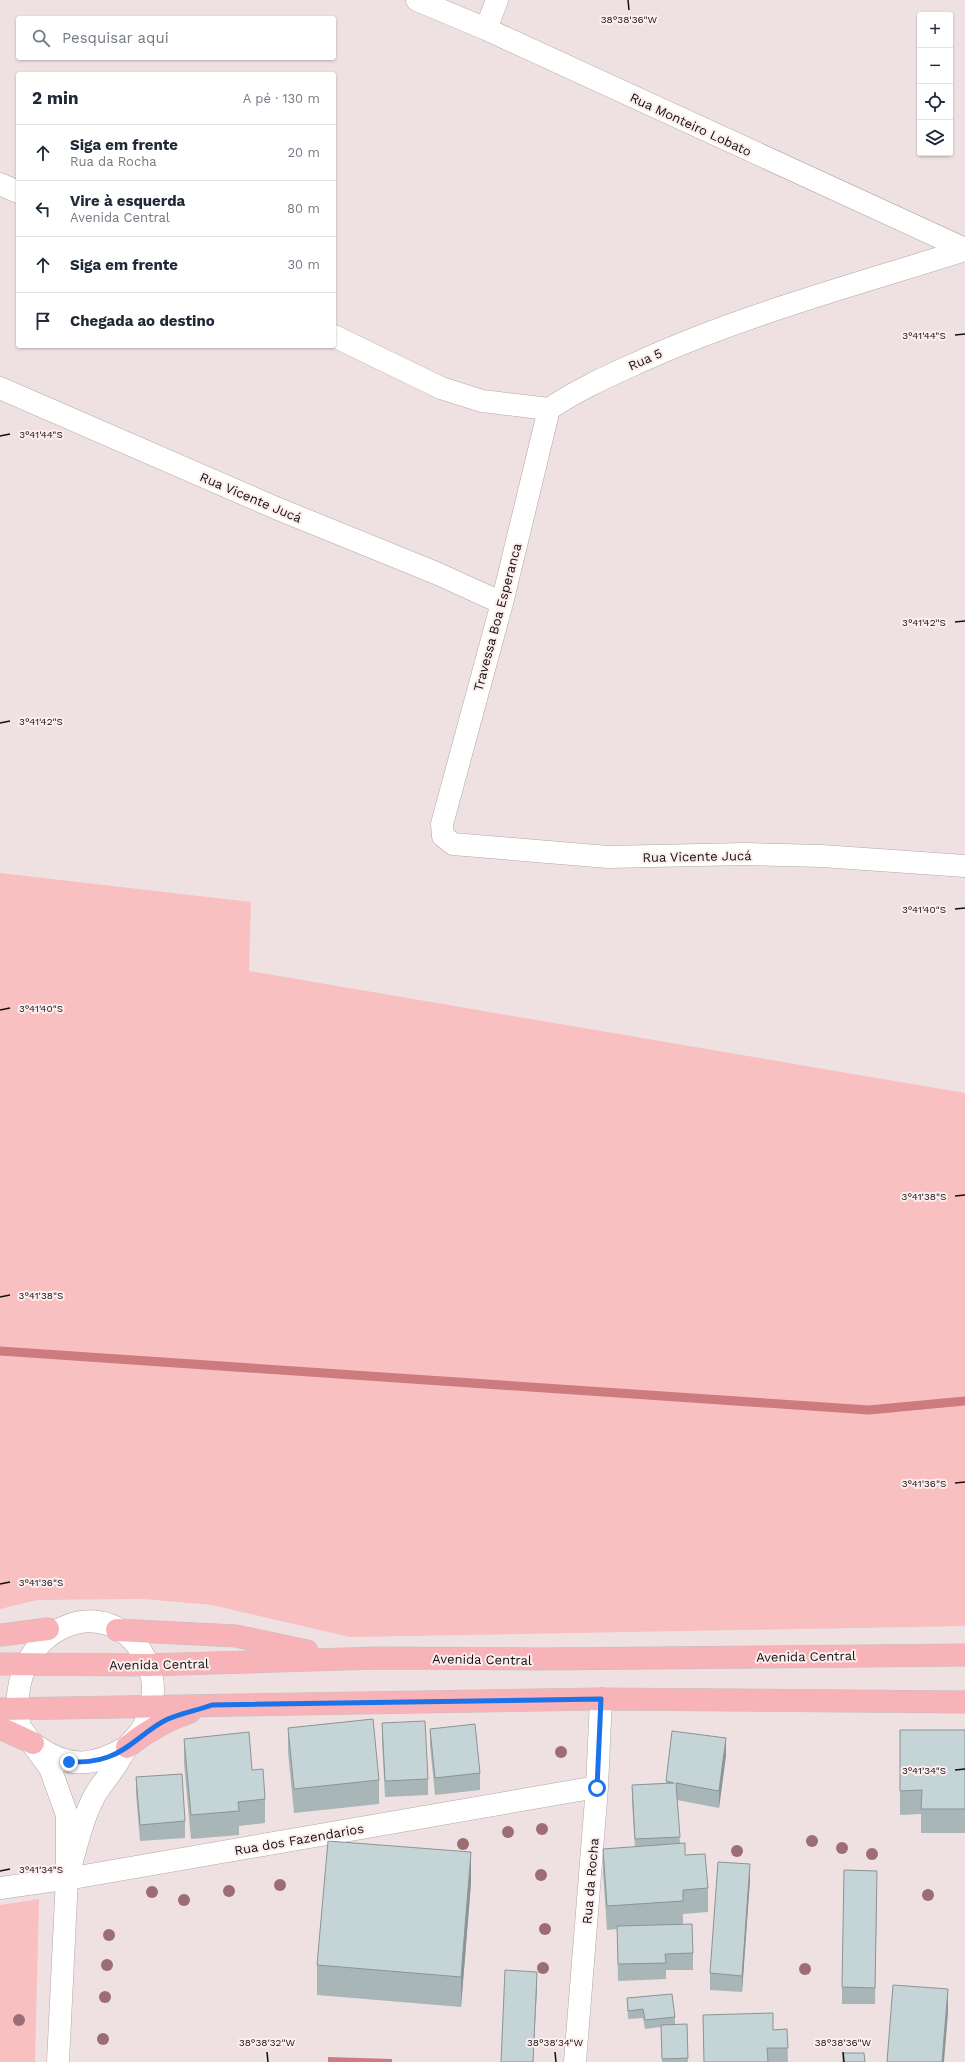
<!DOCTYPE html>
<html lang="pt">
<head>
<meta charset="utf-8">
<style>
	:root { --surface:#fff; --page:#f6f6f7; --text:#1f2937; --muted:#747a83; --line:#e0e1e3 }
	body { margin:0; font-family:"Work Sans",sans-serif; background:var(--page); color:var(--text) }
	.controls { position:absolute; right:12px; top:12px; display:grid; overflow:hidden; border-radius:4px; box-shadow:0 1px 3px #0004 }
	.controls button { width:36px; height:36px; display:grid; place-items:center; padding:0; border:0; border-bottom:1px solid var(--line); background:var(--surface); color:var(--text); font:20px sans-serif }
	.stop { position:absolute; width:12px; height:12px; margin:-9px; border:3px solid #1a73e8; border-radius:50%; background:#fff }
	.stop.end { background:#1a73e8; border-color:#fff; box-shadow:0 1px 4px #0008 }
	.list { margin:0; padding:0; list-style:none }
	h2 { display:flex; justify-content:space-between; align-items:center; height:52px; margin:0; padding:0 16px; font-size:17px }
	h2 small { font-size:13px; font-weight:400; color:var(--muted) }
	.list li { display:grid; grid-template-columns:26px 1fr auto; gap:12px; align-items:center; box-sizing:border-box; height:56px; padding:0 16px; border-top:1px solid var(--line) }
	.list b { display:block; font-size:15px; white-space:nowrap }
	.list p { margin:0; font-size:13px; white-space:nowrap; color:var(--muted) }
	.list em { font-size:13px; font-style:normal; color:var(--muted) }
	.icon { flex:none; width:22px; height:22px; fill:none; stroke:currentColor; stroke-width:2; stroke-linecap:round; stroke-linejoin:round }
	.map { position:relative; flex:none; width:965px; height:2062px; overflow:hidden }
	.search { position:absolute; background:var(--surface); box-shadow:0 1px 3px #0004; left:16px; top:16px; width:320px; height:44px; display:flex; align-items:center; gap:10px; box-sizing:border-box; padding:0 14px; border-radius:4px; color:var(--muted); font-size:15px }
	.panel { position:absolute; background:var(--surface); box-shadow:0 1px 3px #0004; left:16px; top:72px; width:320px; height:276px; border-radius:4px }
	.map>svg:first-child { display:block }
	.green { fill:#f9c0c1 }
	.water { fill:#cd7b7f }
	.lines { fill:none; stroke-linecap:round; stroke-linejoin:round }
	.stream { stroke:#cd7b7f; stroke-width:9 }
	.minor-casing { stroke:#b4a6a6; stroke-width:23 }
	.major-casing { stroke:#c2c1c1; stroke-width:23 }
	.minor { stroke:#fff; stroke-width:22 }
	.major { stroke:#f8b3b8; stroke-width:22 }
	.tree { fill:#9d6d74 }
	.wall { fill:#a9b6b8 }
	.shaded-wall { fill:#8a9496 }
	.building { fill:#c5d4d6; stroke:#8a9496 }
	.route { stroke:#1a73e8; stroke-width:5 }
	.ticks { fill:none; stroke:#140f0f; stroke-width:1.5 }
	.labels { text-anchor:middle; stroke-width:4; stroke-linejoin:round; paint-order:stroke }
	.street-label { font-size:13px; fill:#140f0f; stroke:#fceeee }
	.ticks-label { font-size:10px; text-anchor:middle; fill:#140f0f; stroke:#fceeee; stroke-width:4; stroke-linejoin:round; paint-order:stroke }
</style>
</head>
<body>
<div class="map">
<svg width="965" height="2062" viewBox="0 0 965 2062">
	<rect width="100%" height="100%" fill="#efe1e1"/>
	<path class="green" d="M0,873L251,902L249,971L965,1093V1626L350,1637L212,1605L143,1599L38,1600L0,1609Z
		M39,1899L35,2062H0V1905Z"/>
	<path class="water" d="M328,2057L392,2059V2062H328Z"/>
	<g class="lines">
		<path class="stream" d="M0,1351L869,1410L965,1401"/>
		<defs>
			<path id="minor" d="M417,0L486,29L965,249
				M486,29L497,0
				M0,184L18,192
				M334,336L441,388L482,401L549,409C577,390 606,377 637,363C742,315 855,285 965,250
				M0,388L276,508L436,573L502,603
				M549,409L502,603L442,824L443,836L453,844L608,857L745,854L822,856L965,866
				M38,1747C69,1769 95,1766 127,1747
				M0,1888L84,1876L597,1787
				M58,2062L67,1878V1815L50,1768L20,1727C0,1629 113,1580 148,1665C157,1685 153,1710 142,1729C138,1736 131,1741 127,1747C122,1754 119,1762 114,1768C108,1777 100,1786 95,1795C81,1821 76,1850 67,1878
				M575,2062L597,1787L601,1699"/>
			<path id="major" d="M117,1630L236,1636L307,1651
				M0,1635L48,1629
				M0,1664L148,1665L378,1658L541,1659L965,1655
				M0,1709L601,1699L965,1702
				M0,1728L33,1743
				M127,1747C147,1731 166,1720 190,1712"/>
		</defs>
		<use href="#minor" class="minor-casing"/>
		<use href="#major" class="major-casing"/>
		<use href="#minor" class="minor"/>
		<use href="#major" class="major"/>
	</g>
	<g class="tree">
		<circle cx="561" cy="1752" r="6"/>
		<circle cx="542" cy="1829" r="6"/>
		<circle cx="508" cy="1832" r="6"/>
		<circle cx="812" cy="1841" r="6"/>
		<circle cx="463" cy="1844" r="6"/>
		<circle cx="842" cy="1848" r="6"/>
		<circle cx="737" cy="1851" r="6"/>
		<circle cx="872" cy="1854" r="6"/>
		<circle cx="541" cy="1875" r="6"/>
		<circle cx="280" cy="1885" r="6"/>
		<circle cx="229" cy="1891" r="6"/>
		<circle cx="152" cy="1892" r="6"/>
		<circle cx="928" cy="1895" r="6"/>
		<circle cx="184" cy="1900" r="6"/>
		<circle cx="545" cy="1929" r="6"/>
		<circle cx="109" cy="1935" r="6"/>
		<circle cx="107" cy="1965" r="6"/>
		<circle cx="543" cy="1968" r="6"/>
		<circle cx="805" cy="1969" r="6"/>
		<circle cx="105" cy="1997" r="6"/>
		<circle cx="19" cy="2020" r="6"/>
		<circle cx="103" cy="2039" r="6"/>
	</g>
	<path class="wall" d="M382,1723L428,1779V1795L385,1797L382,1740Z
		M288,1728L379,1780V1804L294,1813L288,1752Z
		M430,1729L480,1773V1790L435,1795L430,1745Z
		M900,1730H965V1833H921V1814L900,1815Z
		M184,1739L252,1770L265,1799V1823L239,1826V1835L191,1839L184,1763Z
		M726,1755L719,1808L677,1800L680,1844L685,1855L708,1888V1912L683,1914V1924L693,1953V1970H666V1979L618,1981L617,1929L607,1930L603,1873V1849L635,1847L632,1802V1785L666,1783V1781Z
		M136,1777L185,1821V1838L140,1841L136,1794Z
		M750,1880L742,1992L710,1990V1973Z
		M471,1883L461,2007L317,1995V1965Z
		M877,1887L875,2004H842V1987Z
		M627,1998L675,2017V2025L687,2024L688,2062H662L661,2027L645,2029L643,2018L628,2019Z
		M703,2015L773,2030L787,2029L788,2062H704Z"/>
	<path class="shaded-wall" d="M726,1738V1755L719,1808V1791Z
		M471,1852V1883L461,2007V1977Z
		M750,1864V1880L742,1992V1976Z
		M537,1972V1988L533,2062Z
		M948,1989V2013L944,2062H942Z"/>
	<path class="building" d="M373,1719L379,1780L294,1789L288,1728Z
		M425,1721L428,1779L385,1781L382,1723Z
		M475,1724L480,1773L435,1778L430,1729Z
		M900,1730H965V1809H921L922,1790L900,1791Z
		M672,1731L726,1738L719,1791L676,1783L680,1837L635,1839L632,1785L674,1783L666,1781Z
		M249,1732L252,1770L263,1769L265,1799L238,1802L239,1811L191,1815L184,1739Z
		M182,1774L185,1821L140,1825L136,1777Z
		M328,1841L471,1852L461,1977L317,1965Z
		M685,1843V1855L705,1854L708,1888L683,1890V1901L607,1906L603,1849Z
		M718,1862L750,1864L742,1976L710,1973Z
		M844,1870L877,1871L875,1988L842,1987Z
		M692,1924L693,1953L665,1954L666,1963L618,1964L617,1926Z
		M505,1970L537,1972L533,2062H501Z
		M893,1985L948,1989L942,2062H887Z
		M672,1994L675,2017L645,2020L643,2009L628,2011L627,1998Z
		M773,2013V2030L787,2029L788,2048H767L768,2062H704L703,2015Z
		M687,2024L688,2058L662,2059L661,2025Z
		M843,2053H864L865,2062H843Z"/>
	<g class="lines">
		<path class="route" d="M69,1762C83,1762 95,1762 108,1757C131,1749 146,1729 168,1719C182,1713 198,1710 212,1705L601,1699L597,1788"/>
	</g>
	<path class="ticks" d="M628,0L629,10M955,335L965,334M0,436L10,434M955,622L965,621M0,723L10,721M955,909L965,908M0,1010L10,1008M955,1196L965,1195M0,1297L10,1295M955,1483L965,1482M0,1584L10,1582M955,1770L965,1769M0,1871L10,1869M267,2052L268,2062M555,2052L556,2062M843,2052L844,2062"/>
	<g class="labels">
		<g class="street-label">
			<text transform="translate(691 124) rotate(25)" y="5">Rua Monteiro Lobato</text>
			<text transform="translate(645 359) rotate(-24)" y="5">Rua 5</text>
			<text transform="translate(251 497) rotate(23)" y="5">Rua Vicente Jucá</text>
			<text transform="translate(497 617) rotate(-75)" y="5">Travessa Boa Esperanca</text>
			<text transform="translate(697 856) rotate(-1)" y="5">Rua Vicente Jucá</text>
			<text transform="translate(806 1656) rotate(-1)" y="5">Avenida Central</text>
			<text transform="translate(482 1659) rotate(1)" y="5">Avenida Central</text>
			<text transform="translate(159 1664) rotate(-1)" y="5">Avenida Central</text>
			<text transform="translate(299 1839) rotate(-10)" y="5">Rua dos Fazendarios</text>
			<text transform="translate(590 1881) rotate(-85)" y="5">Rua da Rocha</text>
		</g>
	</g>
	<g class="ticks-label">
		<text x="629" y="23">38°38'36"W</text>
		<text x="924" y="339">3°41'44"S</text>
		<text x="41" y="438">3°41'44"S</text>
		<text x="924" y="626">3°41'42"S</text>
		<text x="41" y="725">3°41'42"S</text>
		<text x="924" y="913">3°41'40"S</text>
		<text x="41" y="1012">3°41'40"S</text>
		<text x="924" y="1200">3°41'38"S</text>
		<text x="41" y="1299">3°41'38"S</text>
		<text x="924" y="1487">3°41'36"S</text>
		<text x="41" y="1586">3°41'36"S</text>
		<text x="924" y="1774">3°41'34"S</text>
		<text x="41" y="1873">3°41'34"S</text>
		<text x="267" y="2046">38°38'32"W</text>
		<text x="555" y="2046">38°38'34"W</text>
		<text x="843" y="2046">38°38'36"W</text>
	</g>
</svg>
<div class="controls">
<button>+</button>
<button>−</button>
<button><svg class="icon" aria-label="locate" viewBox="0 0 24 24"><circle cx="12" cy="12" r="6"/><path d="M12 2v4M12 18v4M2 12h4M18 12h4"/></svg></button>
<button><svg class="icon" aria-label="layers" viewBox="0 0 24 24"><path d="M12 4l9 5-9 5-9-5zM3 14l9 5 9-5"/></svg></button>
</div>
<div class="stop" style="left:597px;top:1788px"></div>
<div class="stop end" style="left:69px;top:1762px"></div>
<div class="search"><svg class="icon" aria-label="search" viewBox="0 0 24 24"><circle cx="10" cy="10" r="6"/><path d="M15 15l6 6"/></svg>Pesquisar aqui</div>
<section class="panel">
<h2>2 min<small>A pé · 130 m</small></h2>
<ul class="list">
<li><svg class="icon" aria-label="ahead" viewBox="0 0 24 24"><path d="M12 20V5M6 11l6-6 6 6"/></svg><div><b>Siga em frente</b><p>Rua da Rocha</p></div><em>20 m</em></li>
<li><svg class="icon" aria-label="left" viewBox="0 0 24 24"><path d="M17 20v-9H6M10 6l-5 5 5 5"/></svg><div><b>Vire à esquerda</b><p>Avenida Central</p></div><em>80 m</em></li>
<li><svg class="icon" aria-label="ahead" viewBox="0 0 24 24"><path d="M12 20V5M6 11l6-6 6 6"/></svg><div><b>Siga em frente</b></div><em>30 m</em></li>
<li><svg class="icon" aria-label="arrive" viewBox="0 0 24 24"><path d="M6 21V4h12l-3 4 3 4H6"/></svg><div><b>Chegada ao destino</b></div></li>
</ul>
</section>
</div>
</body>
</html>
